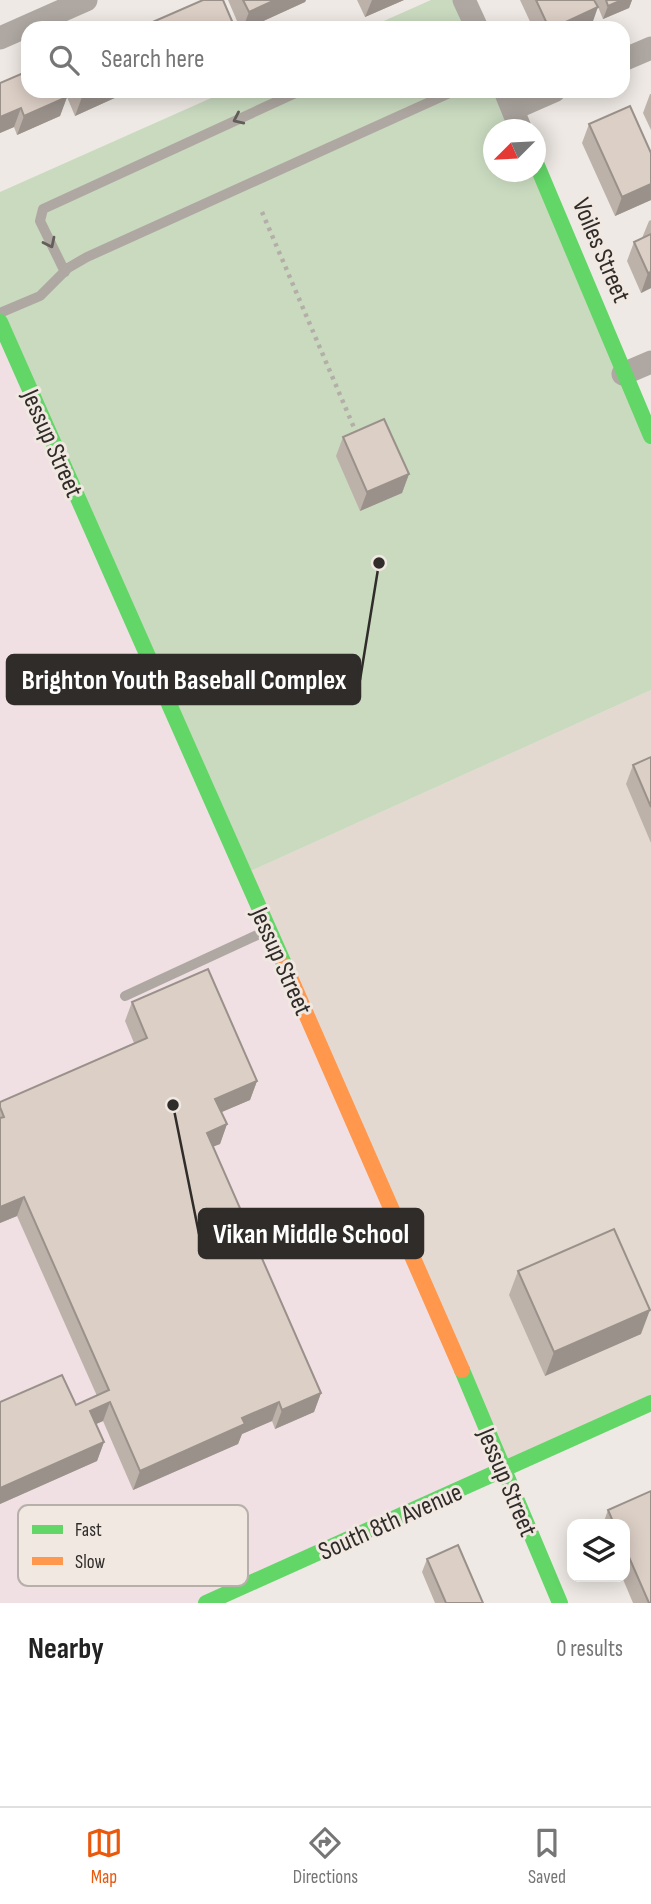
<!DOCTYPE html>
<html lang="en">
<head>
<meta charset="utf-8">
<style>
	:root { --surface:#fff; --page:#f6f6f6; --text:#222; --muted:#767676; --line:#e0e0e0; --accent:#ea580c }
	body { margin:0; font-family:"Sofia Sans Condensed",sans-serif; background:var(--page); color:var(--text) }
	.controls { position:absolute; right:21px; bottom:21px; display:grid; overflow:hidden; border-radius:14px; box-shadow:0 4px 18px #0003 }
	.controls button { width:63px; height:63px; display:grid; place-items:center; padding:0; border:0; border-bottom:2px solid var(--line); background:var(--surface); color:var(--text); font:35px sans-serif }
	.compass { position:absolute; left:483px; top:119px; width:63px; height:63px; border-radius:50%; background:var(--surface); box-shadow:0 4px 18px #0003; rotate:246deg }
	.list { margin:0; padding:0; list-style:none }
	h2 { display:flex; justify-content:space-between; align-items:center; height:91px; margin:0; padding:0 28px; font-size:30px }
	h2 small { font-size:23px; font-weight:400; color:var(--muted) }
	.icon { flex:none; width:38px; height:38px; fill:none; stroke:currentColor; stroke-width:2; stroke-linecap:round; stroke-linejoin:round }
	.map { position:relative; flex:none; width:651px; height:1603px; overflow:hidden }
	.search { position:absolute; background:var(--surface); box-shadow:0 4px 18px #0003; left:21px; right:21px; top:21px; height:77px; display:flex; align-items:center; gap:18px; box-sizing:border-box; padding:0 24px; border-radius:21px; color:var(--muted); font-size:26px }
	.sheet { height:203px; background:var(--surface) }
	nav { display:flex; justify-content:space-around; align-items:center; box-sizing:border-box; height:98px; border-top:2px solid var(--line); background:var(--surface); font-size:19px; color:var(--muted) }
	nav a { display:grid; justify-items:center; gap:4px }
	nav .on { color:var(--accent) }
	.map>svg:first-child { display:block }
	.built { fill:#e3d9d0 }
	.education { fill:#f0e0e3 }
	.green { fill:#c9dabf }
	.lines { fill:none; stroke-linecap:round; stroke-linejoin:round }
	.path { stroke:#b4aea9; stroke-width:4.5; stroke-dasharray:3.5 5; stroke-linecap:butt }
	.lane { stroke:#afa8a2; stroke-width:10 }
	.street { stroke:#afa8a2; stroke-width:23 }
	.fast { stroke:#63d668; stroke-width:16 }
	.slow { stroke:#ff974d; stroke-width:16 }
	.wall { fill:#bdb2aa }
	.shaded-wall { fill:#9a918b }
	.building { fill:#dccfc6; stroke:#9a918b; stroke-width:2 }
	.oneway { stroke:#625e59 }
	.labels { text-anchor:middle; stroke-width:6; stroke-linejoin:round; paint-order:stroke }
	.street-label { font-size:26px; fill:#2f2c29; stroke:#f1e8e1 }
	.key { fill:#f1e8e1; stroke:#b7b0aa; stroke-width:2 }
	.key-label { font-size:19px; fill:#2f2c29 }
	.leader { fill:none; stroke:#2f2c29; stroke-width:2.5 }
	.callout-dot { fill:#2f2c29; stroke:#f1e8e1; stroke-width:2.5 }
	.callout { fill:#2f2c29; stroke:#2f2c29; stroke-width:2.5 }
	.callout-label { font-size:28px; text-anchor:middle; font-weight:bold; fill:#fff }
</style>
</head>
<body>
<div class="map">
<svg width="651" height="1603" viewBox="0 0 651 1603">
	<rect width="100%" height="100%" fill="#eee9e4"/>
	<path class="built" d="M651,690V1403L503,1471L244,874Z"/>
	<path class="education" d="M0,322L503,1471L205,1603H0Z"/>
	<path class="green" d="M431,0H464L477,28H368Z
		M227,91H505L521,129L494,130V172H536L651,436V690L244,874L0,322V192Z"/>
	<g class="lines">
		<path class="path" d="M262,212L358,437"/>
		<path class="lane" d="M65,272L40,221L43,209L300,91
			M0,313L40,296L68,268L87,257L454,91
			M125,996L266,931"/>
		<path class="street" d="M464,0L477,28
			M0,38L86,0
			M623,60L651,48
			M505,91L521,130
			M513,109L554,91
			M623,374L651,362"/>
		<path class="fast" d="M536,163L651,436
			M0,322L285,966
			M462,1370L560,1603
			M206,1603L651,1403"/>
		<path class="slow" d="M285,966L462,1370"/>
	</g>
	<path class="wall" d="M228,0H306L305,2L248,28H240Z
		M357,0H404L365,17Z
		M520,0H594L591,27L588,28H533Z
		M595,0H632L629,8L603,19Z
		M0,83L28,91H130L75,116L67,97L60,116L17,135L14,127L0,133Z
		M650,94H651V130L643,113Z
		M589,124L651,153V200L615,216L582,143Z
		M651,220V288L641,293L627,261L634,242L642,238L649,221Z
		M343,437L409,474L402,493L360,511L336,456Z
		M651,757V843L626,784L633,765Z
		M132,1002L257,1081L250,1100L221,1112L227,1124L220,1144L213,1146L321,1393L314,1412L275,1429L272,1421L242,1434L238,1444L133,1490L103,1421L96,1424L104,1442L97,1461L0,1504V1402L76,1405L97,1396L17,1216L0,1223V1102L134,1043L125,1021Z
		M518,1271L641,1334L545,1376L509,1295Z
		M651,1491V1603H633L622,1577H625V1524H603L608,1510Z
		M427,1559L483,1603H435L422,1572Z"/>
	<path class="shaded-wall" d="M275,0H306L305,2L248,28H243L249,12Z
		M372,0H404L365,17Z
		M622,0H632L629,8L603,19L608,6Z
		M598,7L591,27L588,28H553Z
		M94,91H130L75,116L82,97Z
		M67,97L60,116L17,135L24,116Z
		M21,108L14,127L0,133V117Z
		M651,184V200L615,216L622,197Z
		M651,272V288L641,293L648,273Z
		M409,474L402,493L360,511L367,492Z
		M257,1081L250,1100L208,1118L215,1099Z
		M227,1124L220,1144L200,1152L207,1133Z
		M24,1197L17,1216L0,1223V1207Z
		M650,1310L641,1334L545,1376L554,1352Z
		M321,1393L314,1412L275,1429L282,1410Z
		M110,1402L103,1421L83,1430L90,1411Z
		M279,1402L272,1421L242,1434L238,1444L133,1490L140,1471L242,1418Z
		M104,1442L97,1461L0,1504V1488Z"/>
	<path class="building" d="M203,0H223L235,28H150L148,24Z
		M243,0H275L249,12Z
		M536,0H594L598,7L553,28H549Z
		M606,0H622L608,6Z
		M28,71V91H64L67,97L24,116L21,108L0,117V83Z
		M79,91H94L82,97Z
		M630,106L651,153V184L622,197L589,124Z
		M651,234V272L648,273L634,242Z
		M384,419L409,474L367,492L343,437Z
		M651,757V807L633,765Z
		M208,969L257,1081L215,1099L227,1124L207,1133L321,1393L282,1410L279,1402L242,1418L245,1424L140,1471L110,1402L90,1411L104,1442L0,1488V1402L62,1375L76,1405L109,1390L24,1197L0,1207V1118L4,1117L0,1107V1102L147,1038L132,1002Z
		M614,1229L650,1310L554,1352L518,1271Z
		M651,1491V1603H649L625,1548V1524H614L608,1510Z
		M458,1545L483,1603H446L427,1559Z"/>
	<defs><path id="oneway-chevron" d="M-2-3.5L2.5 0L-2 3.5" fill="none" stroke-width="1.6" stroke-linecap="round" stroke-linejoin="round" transform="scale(1.75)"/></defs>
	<g class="oneway">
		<use href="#oneway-chevron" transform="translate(238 119) rotate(155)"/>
		<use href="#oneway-chevron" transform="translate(50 243) rotate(64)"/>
	</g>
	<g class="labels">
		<g class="street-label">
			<text transform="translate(602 250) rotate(67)" y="9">Voiles Street</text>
			<text transform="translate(53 443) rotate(66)" y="9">Jessup Street</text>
			<text transform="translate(282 961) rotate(66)" y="9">Jessup Street</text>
			<text transform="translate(508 1482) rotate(67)" y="9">Jessup Street</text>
			<text transform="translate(390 1521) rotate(-24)" y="9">South 8th Avenue</text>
		</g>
	</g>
	<rect x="18" y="1505" width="230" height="81" rx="10" class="key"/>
	<rect x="32" y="1525" width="31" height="9" fill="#63d668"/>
	<rect x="32" y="1557" width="31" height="8" fill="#ff974d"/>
	<g class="key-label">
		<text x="75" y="1536">Fast</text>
		<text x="75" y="1568">Slow</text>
	</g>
	<path class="leader" d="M379 563L360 680M173 1105L199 1234"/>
	<g class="callout-dot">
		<circle cx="379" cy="563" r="7"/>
		<circle cx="173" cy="1105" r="7"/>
	</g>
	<g class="callout">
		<rect x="7" y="655" width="353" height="49" rx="7"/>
		<rect x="199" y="1209" width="224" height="49" rx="7"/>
	</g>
	<g class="callout-label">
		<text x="184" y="689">Brighton Youth Baseball Complex</text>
		<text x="311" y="1243">Vikan Middle School</text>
	</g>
</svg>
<div class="controls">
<button><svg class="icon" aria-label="layers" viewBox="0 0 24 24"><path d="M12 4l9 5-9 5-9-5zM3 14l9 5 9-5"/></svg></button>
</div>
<svg class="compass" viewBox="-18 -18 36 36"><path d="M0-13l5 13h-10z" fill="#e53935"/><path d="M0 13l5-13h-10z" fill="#767676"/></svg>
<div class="search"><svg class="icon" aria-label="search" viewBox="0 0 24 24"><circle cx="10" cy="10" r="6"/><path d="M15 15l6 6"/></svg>Search here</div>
</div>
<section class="sheet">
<h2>Nearby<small>0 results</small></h2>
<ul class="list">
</ul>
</section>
<nav>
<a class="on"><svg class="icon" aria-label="map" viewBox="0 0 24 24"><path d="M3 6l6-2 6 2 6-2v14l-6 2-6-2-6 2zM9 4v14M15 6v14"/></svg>Map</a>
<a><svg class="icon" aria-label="directions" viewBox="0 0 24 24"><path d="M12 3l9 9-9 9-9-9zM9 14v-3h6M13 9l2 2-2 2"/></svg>Directions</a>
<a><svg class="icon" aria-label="saved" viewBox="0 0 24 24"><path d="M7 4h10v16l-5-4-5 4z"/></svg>Saved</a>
</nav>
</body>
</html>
